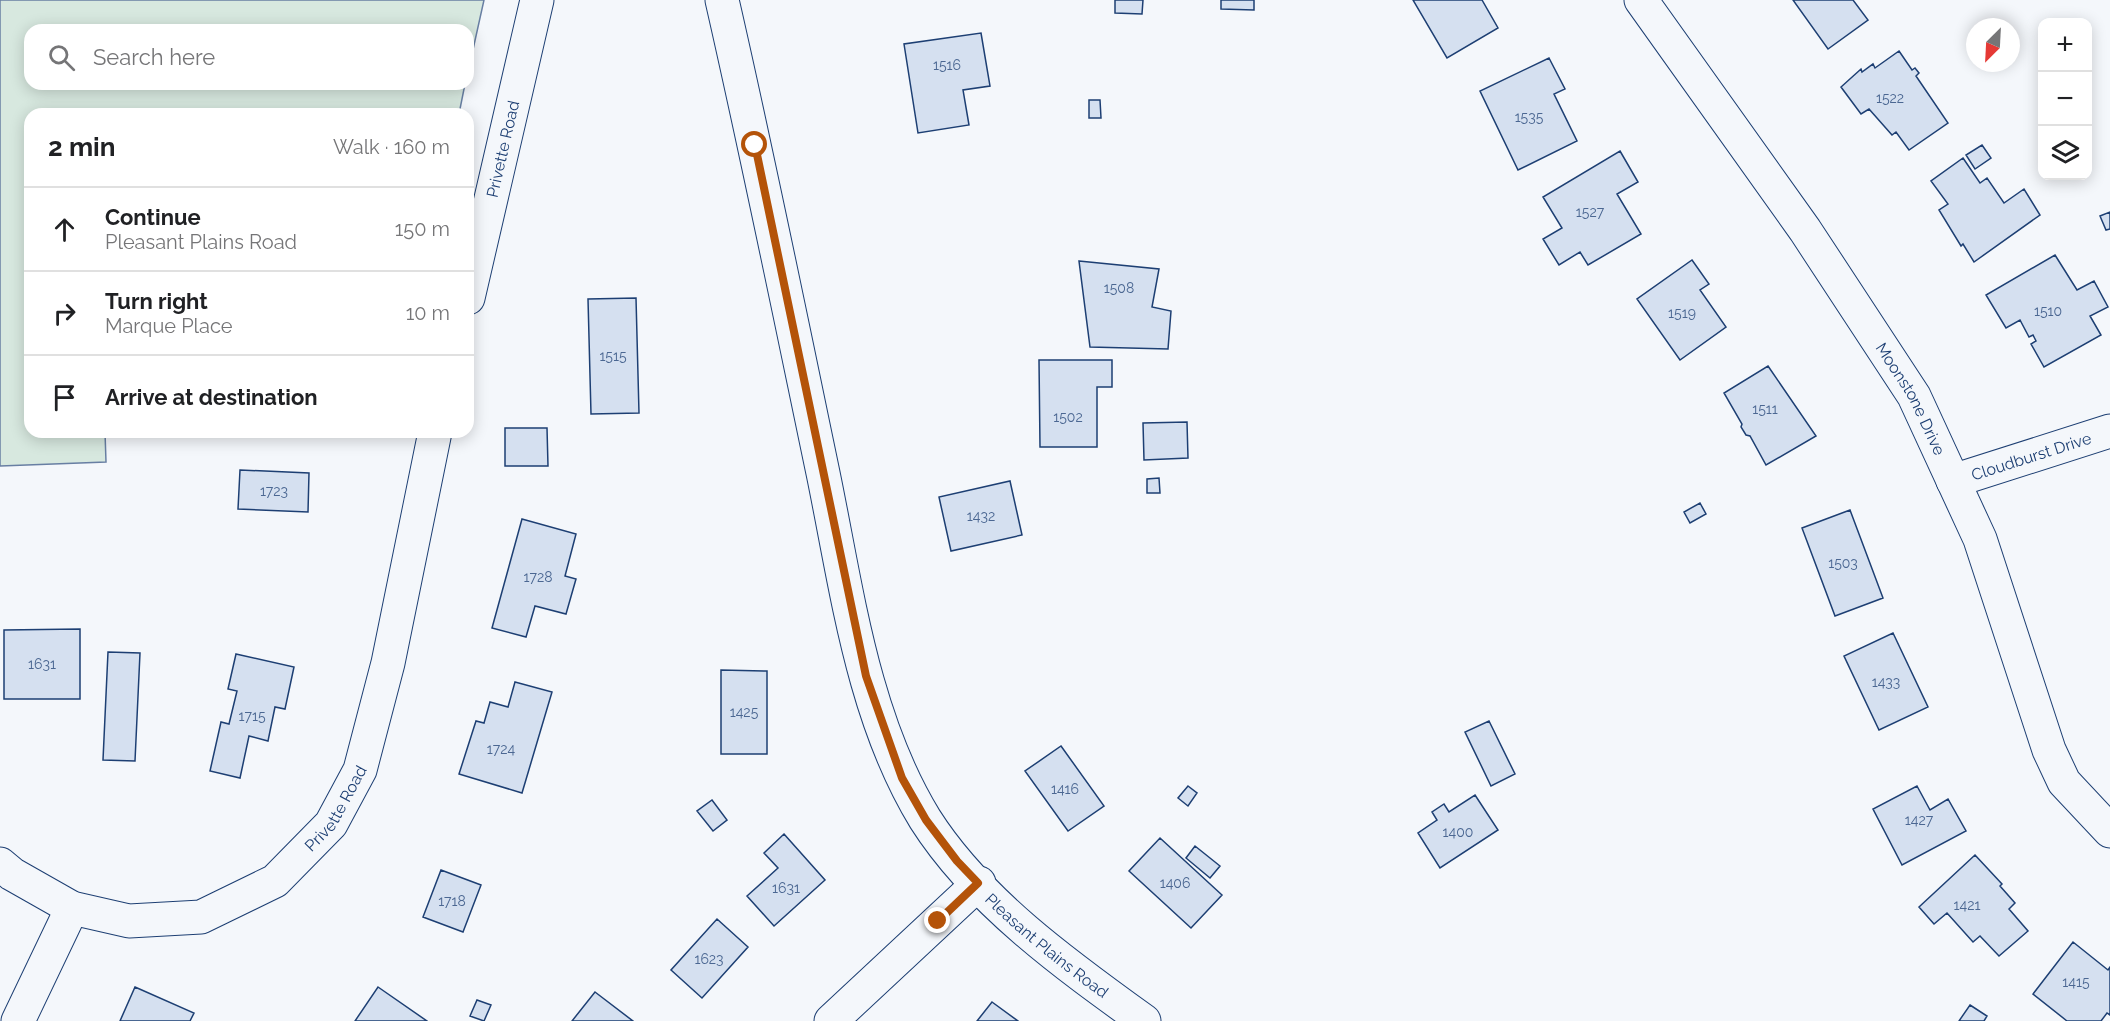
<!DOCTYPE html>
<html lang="en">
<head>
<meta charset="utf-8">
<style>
	:root { --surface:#fff; --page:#f2f2f2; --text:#202124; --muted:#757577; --line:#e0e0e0 }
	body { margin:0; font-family:Raleway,sans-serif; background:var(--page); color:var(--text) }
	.controls { position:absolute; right:18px; top:18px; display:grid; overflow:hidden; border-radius:12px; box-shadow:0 3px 15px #0003 }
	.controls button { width:54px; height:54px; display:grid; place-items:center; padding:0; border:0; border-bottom:2px solid var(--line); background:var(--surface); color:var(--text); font:30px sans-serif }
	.compass { position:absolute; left:1966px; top:18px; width:54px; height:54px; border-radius:50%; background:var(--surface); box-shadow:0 3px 15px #0003; rotate:204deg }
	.stop { position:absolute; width:18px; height:18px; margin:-14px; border:4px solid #b45309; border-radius:50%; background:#fff }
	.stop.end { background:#b45309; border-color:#fff; box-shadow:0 2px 6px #0008 }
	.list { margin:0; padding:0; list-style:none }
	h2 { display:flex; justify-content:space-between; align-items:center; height:78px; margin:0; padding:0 24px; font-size:26px }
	h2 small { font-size:20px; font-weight:400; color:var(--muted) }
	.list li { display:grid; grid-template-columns:39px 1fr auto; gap:18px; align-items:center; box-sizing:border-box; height:84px; padding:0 24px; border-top:2px solid var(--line) }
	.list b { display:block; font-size:22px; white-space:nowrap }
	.list p { margin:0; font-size:20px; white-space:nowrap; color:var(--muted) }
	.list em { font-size:20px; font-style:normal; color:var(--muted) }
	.icon { flex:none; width:33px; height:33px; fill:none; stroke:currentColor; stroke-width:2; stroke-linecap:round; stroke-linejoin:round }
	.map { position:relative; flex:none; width:2110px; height:1021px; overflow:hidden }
	.search { position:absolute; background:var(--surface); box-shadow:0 3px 15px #0003; left:24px; top:24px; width:450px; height:66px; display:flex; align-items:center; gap:15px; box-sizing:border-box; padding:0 21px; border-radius:18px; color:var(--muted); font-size:22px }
	.panel { position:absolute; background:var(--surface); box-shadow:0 3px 15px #0003; left:24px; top:108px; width:450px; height:330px; border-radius:18px }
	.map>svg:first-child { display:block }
	.green { fill:#d7e8df; stroke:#687fa3; stroke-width:1.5 }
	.building { fill:#d5e0f0; stroke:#1d3f73; stroke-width:1.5 }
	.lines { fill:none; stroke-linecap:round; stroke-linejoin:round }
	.minor-casing { stroke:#1d3f73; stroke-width:35 }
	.minor { stroke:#f4f7fb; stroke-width:33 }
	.route { stroke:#b45309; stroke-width:8 }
	.labels { text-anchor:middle; stroke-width:4.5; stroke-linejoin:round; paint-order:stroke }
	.number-label { font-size:14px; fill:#4b6792 }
	.street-label { font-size:16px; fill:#1d3f73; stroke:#f4f7fb }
</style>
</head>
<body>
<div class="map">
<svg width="2110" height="1021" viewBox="0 0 2110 1021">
	<rect width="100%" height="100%" fill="#f4f7fb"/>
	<path class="green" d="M0,0H484L468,72V30H30V84H465L459,114H30V432H105L106,462L0,466Z"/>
	<path class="building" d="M1115,0H1143L1142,14L1115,13Z
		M1221,0H1254V10L1221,9Z
		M1413,0H1482L1498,28L1447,58Z
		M1793,0H1853L1868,20L1828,49Z
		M981,33L990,86L963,90L969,125L918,133L904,44Z
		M1899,51L1912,70L1915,68L1919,73L1916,76L1948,123L1909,150L1896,132L1892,135L1869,109L1861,114L1841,87L1861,69L1862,72L1873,64L1875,68Z
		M1549,58L1565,89L1554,94L1577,141L1518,170L1480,91Z
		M1089,100H1100L1101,118H1089Z
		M1982,145L1991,158L1975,169L1966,155Z
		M1620,151L1638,182L1617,194L1641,234L1588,265L1580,252L1559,265L1543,239L1562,228L1543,197Z
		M1963,158L1980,183L1987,178L2004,203L2024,189L2040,215L1974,262L1963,244L1961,246L1939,210L1948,204L1931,181Z
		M2110,212V229L2106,230L2100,216Z
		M2055,255L2077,290L2094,281L2108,307L2090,316L2101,335L2044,367L2031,344L2036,341L2033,335L2029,337L2020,320L2006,328L1986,295Z
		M1692,260L1709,284L1700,290L1726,327L1680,360L1637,299Z
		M1079,261L1159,269L1152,307L1171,311L1168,349L1090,347Z
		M636,298L639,413L591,414L588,299Z
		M1039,360H1112V387H1097V447H1040Z
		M1768,366L1816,436L1766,465L1750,436L1746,435L1741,427L1742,424L1724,393Z
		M1187,422L1188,458L1144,460L1143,423Z
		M505,428H547L548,466H505Z
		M240,470L309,473L308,512L238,509Z
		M1159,478L1160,493H1147V479Z
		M1010,481L1022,535L951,551L939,497Z
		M1700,503L1706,514L1690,523L1684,512Z
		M1850,510L1883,598L1835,616L1802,528Z
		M522,519L576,534L565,576L576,579L566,614L535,606L526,637L492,628Z
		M80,629V699H4V630Z
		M1893,633L1928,707L1879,730L1844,656Z
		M108,652L140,653L135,761L103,760Z
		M236,654L294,667L285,709L275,707L268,741L249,736L240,778L210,771L221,722L229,724L237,691L228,689Z
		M721,670L767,671V754H721Z
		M515,682L552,692L522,793L459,774L476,721L484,723L490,702L508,707Z
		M1489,721L1515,774L1491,786L1465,732Z
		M1061,746L1104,806L1068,831L1025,771Z
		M1188,786L1197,793L1188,806L1178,798Z
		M1917,786L1930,810L1948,799L1966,831L1902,865L1873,809Z
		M1475,795L1498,830L1440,868L1418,833L1437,820L1432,812L1444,804L1449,812Z
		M712,800L727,820L713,831L697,811Z
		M784,834L825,880L774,926L747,896L778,868L764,853Z
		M1160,838L1222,895L1191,928L1129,871Z
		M1195,846L1220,866L1210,878L1186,858Z
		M1975,855L2002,884L2000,886L2015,903L2009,909L2028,931L1999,956L1980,936L1973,942L1947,913L1934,924L1919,907Z
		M441,870L481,885L463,932L423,917Z
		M717,919L748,947L702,998L671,970Z
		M2073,942L2108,970L2110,967V1015L2107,1013L2101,1021H2067L2033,994Z
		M135,987L194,1013L190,1021H120Z
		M378,987L427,1021H355Z
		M595,992L633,1021H572Z
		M477,1000L491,1005L484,1021L470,1016Z
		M992,1002L1018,1021H977Z
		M1970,1005L1987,1016L1984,1021H1959Z"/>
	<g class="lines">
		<defs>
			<g id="minor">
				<path id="s1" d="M722,0C758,157 790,315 823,473C847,589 862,716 925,819C977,901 1066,965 1144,1021"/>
				<path id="s2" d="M1641,0L1805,230L1914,396L1980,539L2049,750L2064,782L2110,831"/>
				<path id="s3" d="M468,298L537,0"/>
				<path id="s4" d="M1953,481L2110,431"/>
				<path id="s5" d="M0,864L12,874L72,908L129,921L201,917L275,881L331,824L360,770L388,663L435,432"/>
				<path d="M18,1021L72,908"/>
				<path d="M831,1021L979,883"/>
			</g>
		</defs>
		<use href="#minor" class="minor-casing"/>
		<use href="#minor" class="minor"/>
	</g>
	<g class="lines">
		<path class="route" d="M755,145L866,676L902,778L926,820L957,861L978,883L938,921"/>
	</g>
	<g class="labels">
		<g class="number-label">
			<text x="947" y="70">1516</text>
			<text x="1890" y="103">1522</text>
			<text x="1529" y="122">1535</text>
			<text x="1590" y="217">1527</text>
			<text x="1119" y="293">1508</text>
			<text x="2048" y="316">1510</text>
			<text x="1682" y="318">1519</text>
			<text x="613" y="361">1515</text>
			<text x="1765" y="414">1511</text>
			<text x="1068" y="422">1502</text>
			<text x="274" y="496">1723</text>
			<text x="981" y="521">1432</text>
			<text x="1843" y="568">1503</text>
			<text x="538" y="582">1728</text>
			<text x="42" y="669">1631</text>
			<text x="1886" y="687">1433</text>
			<text x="744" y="717">1425</text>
			<text x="252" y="721">1715</text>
			<text x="501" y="754">1724</text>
			<text x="1065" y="794">1416</text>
			<text x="1919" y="825">1427</text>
			<text x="1458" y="837">1400</text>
			<text x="1175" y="888">1406</text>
			<text x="786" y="893">1631</text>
			<text x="452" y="906">1718</text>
			<text x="1967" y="910">1421</text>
			<text x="709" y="964">1623</text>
			<text x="2076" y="987">1415</text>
		</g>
		<g class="street-label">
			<text dy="6" stroke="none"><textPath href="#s3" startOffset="153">Privette Road</textPath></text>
			<text dy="6" stroke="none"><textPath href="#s2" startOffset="482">Moonstone Drive</textPath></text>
			<text dy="6" stroke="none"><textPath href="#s4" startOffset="82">Cloudburst Drive</textPath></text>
			<text dy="6" stroke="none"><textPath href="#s5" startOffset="393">Privette Road</textPath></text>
			<text dy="6" stroke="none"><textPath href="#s1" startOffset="1023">Pleasant Plains Road</textPath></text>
		</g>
	</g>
</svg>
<div class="controls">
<button>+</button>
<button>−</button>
<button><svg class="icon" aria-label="layers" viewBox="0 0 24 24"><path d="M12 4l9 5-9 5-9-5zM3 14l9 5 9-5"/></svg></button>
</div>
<svg class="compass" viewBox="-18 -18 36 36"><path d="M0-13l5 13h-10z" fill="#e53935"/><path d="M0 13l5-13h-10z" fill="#757577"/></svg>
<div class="stop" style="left:755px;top:145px"></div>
<div class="stop end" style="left:938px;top:921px"></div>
<div class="search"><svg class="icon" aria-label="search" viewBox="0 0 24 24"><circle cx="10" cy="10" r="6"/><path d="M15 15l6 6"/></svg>Search here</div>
<section class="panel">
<h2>2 min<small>Walk · 160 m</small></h2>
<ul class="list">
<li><svg class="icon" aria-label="ahead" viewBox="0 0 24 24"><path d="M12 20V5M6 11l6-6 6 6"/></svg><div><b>Continue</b><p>Pleasant Plains Road</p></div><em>150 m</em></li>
<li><svg class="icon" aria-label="right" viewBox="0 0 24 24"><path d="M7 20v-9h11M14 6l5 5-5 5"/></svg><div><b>Turn right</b><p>Marque Place</p></div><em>10 m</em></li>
<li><svg class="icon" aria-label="arrive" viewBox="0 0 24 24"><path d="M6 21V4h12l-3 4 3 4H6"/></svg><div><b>Arrive at destination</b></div></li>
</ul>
</section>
</div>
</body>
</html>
